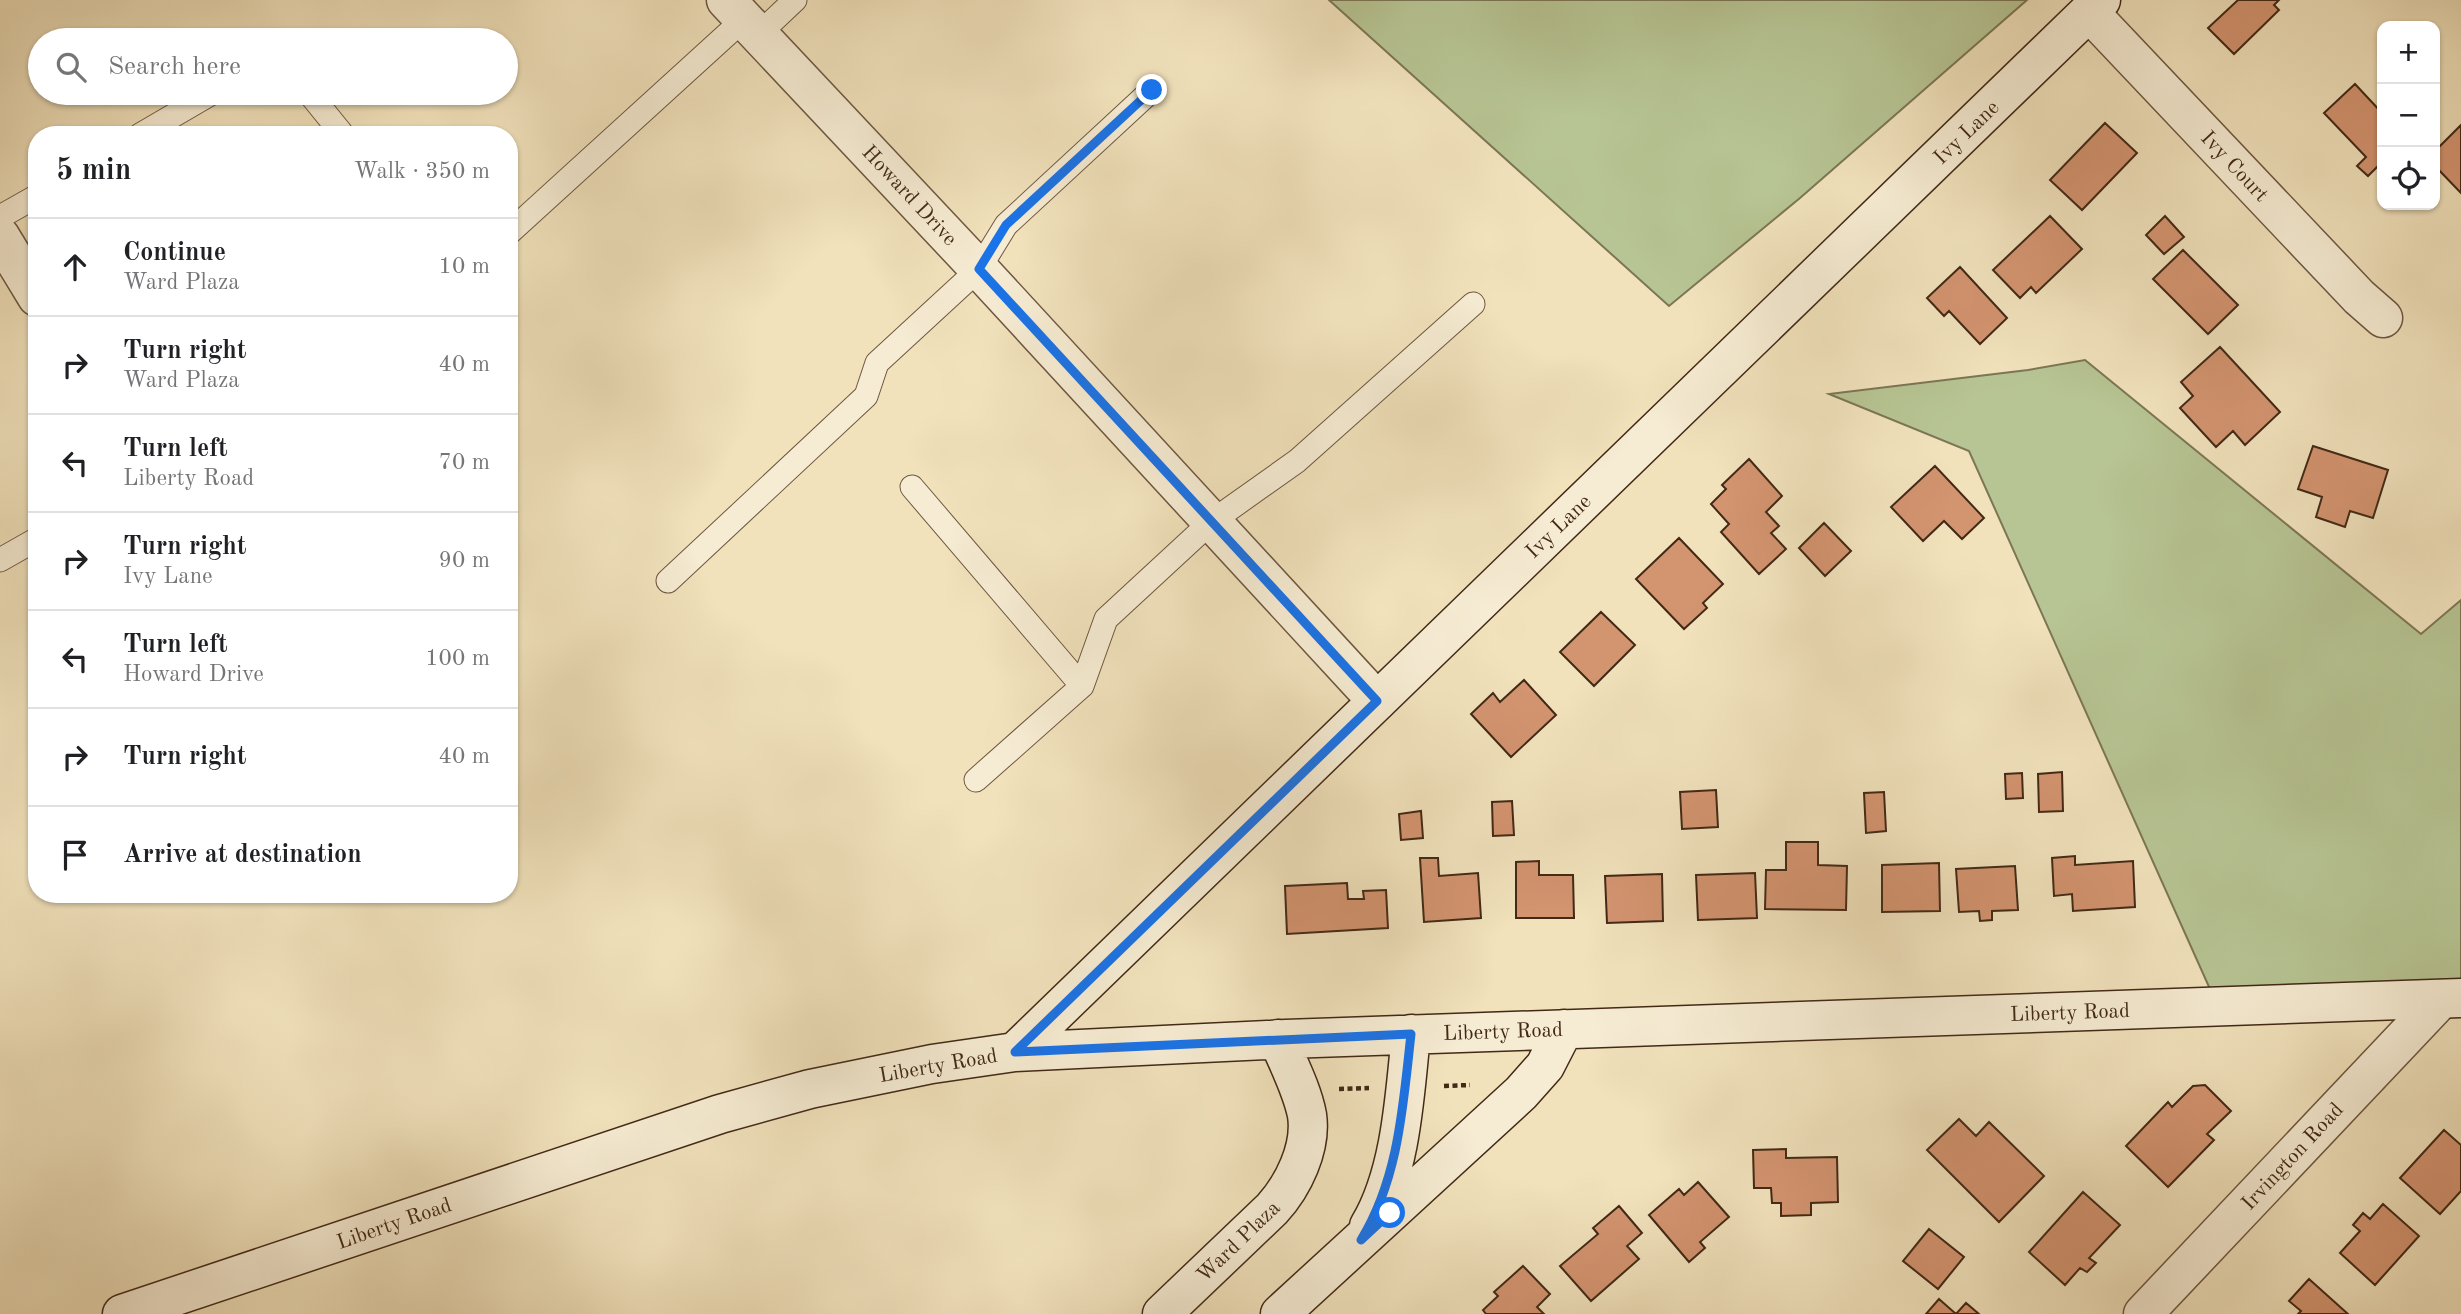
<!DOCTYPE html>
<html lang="en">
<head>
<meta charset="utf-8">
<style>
	:root { --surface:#fff; --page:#f6f6f6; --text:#202124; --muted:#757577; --line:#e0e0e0 }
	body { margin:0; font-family:"Old Standard TT",serif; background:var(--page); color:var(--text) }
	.controls { position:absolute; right:21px; top:21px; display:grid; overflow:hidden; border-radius:14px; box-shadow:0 2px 5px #0004 }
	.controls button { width:63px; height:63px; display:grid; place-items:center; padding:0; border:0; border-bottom:2px solid var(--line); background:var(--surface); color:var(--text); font:35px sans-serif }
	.stop { position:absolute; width:21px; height:21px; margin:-16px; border:5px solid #1a73e8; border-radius:50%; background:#fff }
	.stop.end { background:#1a73e8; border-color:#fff; box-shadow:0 2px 7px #0008 }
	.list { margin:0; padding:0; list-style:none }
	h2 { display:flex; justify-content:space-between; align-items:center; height:91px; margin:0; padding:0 28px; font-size:30px }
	h2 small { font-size:23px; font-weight:400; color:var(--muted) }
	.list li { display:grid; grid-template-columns:46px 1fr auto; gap:21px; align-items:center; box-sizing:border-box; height:98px; padding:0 28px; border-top:2px solid var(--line) }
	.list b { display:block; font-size:26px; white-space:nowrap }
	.list p { margin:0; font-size:23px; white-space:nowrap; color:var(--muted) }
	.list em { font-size:23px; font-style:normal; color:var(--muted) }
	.icon { flex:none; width:38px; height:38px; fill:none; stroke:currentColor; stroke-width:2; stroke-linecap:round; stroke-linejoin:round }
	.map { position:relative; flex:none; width:2461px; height:1314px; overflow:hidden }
	.search { position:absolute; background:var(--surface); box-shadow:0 2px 5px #0004; left:28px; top:28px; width:490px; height:77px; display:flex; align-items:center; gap:18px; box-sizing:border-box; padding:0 24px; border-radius:38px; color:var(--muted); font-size:26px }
	.panel { position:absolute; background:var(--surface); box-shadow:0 2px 5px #0004; left:28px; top:126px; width:490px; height:777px; border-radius:28px }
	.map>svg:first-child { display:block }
	.green { fill:#b7c493; stroke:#7c7654; stroke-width:2 }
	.building { fill:#d39470; stroke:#422916; stroke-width:2 }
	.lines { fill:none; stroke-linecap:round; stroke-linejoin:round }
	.lane-casing { stroke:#6e5740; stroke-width:25 }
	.street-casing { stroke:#6e5740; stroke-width:41 }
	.secondary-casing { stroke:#422916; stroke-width:41 }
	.path { stroke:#422916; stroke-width:4.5; stroke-dasharray:5 3.5; stroke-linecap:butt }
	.lane { stroke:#f6ecd3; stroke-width:23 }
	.street { stroke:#f6ecd3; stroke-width:38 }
	.secondary { stroke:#f6ecd3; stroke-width:38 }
	.route { stroke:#1a73e8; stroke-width:9 }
	.labels { text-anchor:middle; stroke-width:7; stroke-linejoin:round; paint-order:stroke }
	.street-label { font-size:21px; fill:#422916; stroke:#f6ecd3 }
</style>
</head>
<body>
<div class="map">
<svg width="2461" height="1314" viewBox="0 0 2461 1314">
	<rect width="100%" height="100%" fill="#f1e2bc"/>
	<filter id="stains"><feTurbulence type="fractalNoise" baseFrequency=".00286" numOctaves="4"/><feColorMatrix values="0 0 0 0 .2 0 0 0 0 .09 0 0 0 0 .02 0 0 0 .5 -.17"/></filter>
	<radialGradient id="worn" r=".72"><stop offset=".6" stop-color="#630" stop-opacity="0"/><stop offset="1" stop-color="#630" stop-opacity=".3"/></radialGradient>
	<path class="green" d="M1329,0H2027L1800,198L1669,306Z
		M2085,360L2421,634L2461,600V998L2218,1007L1969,451L1829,394L2028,370Z"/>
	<path class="building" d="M2238,0H2279L2274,5L2279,10L2234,54L2208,28Z
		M2355,84L2382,113V162L2368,176L2357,166L2366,157L2324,113Z
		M2105,123L2137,153L2082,210L2050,180Z
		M2461,125V193L2435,166V151Z
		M2050,216L2082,249L2036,293L2031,287L2020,298L1993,270Z
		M2165,216L2184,237L2164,254L2146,235Z
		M2183,250L2238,305L2208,334L2153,279Z
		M1960,267L2007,318L1980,344L1949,311L1944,316L1927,298Z
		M2220,347L2280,412L2245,445L2233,431L2216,447L2180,408L2193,396L2181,382Z
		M2313,446L2388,470L2373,518L2350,511L2345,527L2316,517L2322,497L2298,489Z
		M1749,459L1782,496L1766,512L1779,526L1771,533L1786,549L1759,574L1721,532L1729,524L1711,504L1726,489L1722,485Z
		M1935,466L1984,518L1962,539L1944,521L1923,541L1891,507Z
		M1824,523L1851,551L1825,576L1799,548Z
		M1679,538L1723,584L1703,603L1707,608L1684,629L1636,579Z
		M1601,612L1635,645L1594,686L1560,652Z
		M1524,680L1556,715L1511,757L1471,714L1493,693L1500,702Z
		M2062,772L2063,811L2039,812L2038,774Z
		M2022,773L2023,798L2006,799L2005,774Z
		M1716,790L1718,827L1682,829L1680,792Z
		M1884,792L1886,831L1866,833L1864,793Z
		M1512,801L1514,835L1493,836L1492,802Z
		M1421,811L1423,838L1401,840L1399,814Z
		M1786,842H1818V865L1847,866L1846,910L1765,909L1766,870H1786Z
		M2075,856V865L2133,861L2135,907L2073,911L2072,894L2054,896L2052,858Z
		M1420,858H1438L1439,876L1478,873L1481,918L1424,922Z
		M1539,861V875H1573L1574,918H1516V862Z
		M1939,863L1940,911L1882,912V865Z
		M2015,866L2018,910L1992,911V920L1980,921L1979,911L1959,912L1956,869Z
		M1755,873L1757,918L1698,920L1696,875Z
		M1662,874L1663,921L1607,923L1605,876Z
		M1347,883L1348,899H1364L1363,891L1386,890L1388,928L1287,934L1285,886Z
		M2205,1085L2231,1111L2207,1134L2214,1140L2168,1187L2126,1146L2168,1102L2172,1107L2193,1086Z
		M1959,1119L1976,1136L1989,1122L2044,1176L1999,1222L1927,1150Z
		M2444,1130L2461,1145V1191L2440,1214L2400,1178Z
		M1786,1149V1158L1837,1157L1838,1202L1811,1203V1215L1781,1216V1203H1772L1771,1188H1754L1753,1150Z
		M1698,1182L1729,1217L1700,1242L1705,1248L1689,1262L1649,1215L1679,1189L1684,1195Z
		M2083,1192L2120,1225L2089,1258L2096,1263L2087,1272L2080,1268L2065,1285L2029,1252Z
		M2383,1204L2419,1236L2375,1285L2340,1253L2360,1231L2353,1225L2363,1213L2370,1219Z
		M1619,1206L1642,1233L1627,1246L1639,1259L1591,1301L1560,1266L1598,1234L1593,1228Z
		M1929,1229L1964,1257L1938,1289L1903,1261Z
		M1523,1266L1550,1294L1537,1307L1544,1314H1486L1483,1310L1498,1296L1494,1292Z
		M2309,1279L2348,1314H2298L2301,1311L2289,1301Z
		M1939,1299L1956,1314L1966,1303L1979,1314H1926Z"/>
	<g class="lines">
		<defs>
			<path id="lane" d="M759,34L795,0
				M309,93L343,135
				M140,135L212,93
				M0,217L37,196
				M509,233L744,19
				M912,487L1082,686
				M0,560L37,539
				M668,581L866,396L877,363L979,269L1006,225L1152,90
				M976,780L1082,686L1106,619L1211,522L1297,461L1473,304"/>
			<path id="street" d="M726,0L979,269L1377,701
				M2089,12L2359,297L2383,318
				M0,236L37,297
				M2143,1314L2441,999"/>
			<path id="secondary" d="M1015,1052L2101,0
				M1369,1226C1401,1173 1405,1094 1411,1034
				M122,1314L720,1114L810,1089L932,1064L1015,1052L1286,1039L2461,998
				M1162,1314L1272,1209C1293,1186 1312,1148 1307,1115C1302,1089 1288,1063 1278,1039
				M1280,1314L1521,1093L1545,1066L1564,1029"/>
		</defs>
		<use href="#lane" class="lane-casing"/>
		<use href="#street" class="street-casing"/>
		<use href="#secondary" class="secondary-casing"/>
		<path class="path" d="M1444,1086L1470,1085
			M1339,1089L1369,1088"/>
		<use href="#lane" class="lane"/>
		<use href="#street" class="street"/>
		<use href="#secondary" class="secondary"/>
	</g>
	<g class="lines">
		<path class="route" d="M1152,90L1006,225L979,269L1377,701L1015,1052L1411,1034C1403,1105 1399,1178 1361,1240L1390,1213"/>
	</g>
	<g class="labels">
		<g class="street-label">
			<text transform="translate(1966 132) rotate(-44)" y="7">Ivy Lane</text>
			<text transform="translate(2235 166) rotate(47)" y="7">Ivy Court</text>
			<text transform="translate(910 195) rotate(47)" y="7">Howard Drive</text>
			<text transform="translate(1558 526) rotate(-44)" y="7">Ivy Lane</text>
			<text transform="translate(2070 1012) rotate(-2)" y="7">Liberty Road</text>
			<text transform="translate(1503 1031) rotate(-2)" y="7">Liberty Road</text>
			<text transform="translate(938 1065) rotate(-10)" y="7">Liberty Road</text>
			<text transform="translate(2292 1156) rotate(-47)" y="7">Irvington Road</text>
			<text transform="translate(394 1223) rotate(-19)" y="7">Liberty Road</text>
			<text transform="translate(1238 1241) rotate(-44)" y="7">Ward Plaza</text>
		</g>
	</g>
	<rect width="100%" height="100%" filter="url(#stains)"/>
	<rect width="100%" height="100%" fill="url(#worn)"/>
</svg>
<div class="controls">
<button>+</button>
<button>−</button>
<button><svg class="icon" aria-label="locate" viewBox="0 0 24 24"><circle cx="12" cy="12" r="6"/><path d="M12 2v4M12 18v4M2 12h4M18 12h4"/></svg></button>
</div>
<div class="stop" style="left:1390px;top:1213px"></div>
<div class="stop end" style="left:1152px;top:90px"></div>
<div class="search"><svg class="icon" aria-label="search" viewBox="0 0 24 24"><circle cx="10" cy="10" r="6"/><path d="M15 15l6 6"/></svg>Search here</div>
<section class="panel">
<h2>5 min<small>Walk · 350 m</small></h2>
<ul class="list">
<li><svg class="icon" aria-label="ahead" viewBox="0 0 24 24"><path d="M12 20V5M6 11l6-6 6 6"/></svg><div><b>Continue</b><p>Ward Plaza</p></div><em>10 m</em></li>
<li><svg class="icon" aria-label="right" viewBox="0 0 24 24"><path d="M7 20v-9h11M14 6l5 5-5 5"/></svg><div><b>Turn right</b><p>Ward Plaza</p></div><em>40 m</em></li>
<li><svg class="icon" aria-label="left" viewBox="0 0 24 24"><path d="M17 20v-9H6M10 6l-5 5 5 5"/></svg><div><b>Turn left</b><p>Liberty Road</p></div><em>70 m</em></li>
<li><svg class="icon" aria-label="right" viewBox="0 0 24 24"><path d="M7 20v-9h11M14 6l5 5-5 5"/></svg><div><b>Turn right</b><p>Ivy Lane</p></div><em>90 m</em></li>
<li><svg class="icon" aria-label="left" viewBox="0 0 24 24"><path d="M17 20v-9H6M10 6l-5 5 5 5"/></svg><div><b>Turn left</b><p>Howard Drive</p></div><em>100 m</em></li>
<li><svg class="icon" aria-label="right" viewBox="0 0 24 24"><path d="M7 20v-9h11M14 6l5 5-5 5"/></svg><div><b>Turn right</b></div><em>40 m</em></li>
<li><svg class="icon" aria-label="arrive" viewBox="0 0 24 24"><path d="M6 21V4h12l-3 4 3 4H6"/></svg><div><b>Arrive at destination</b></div></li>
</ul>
</section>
</div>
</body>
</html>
